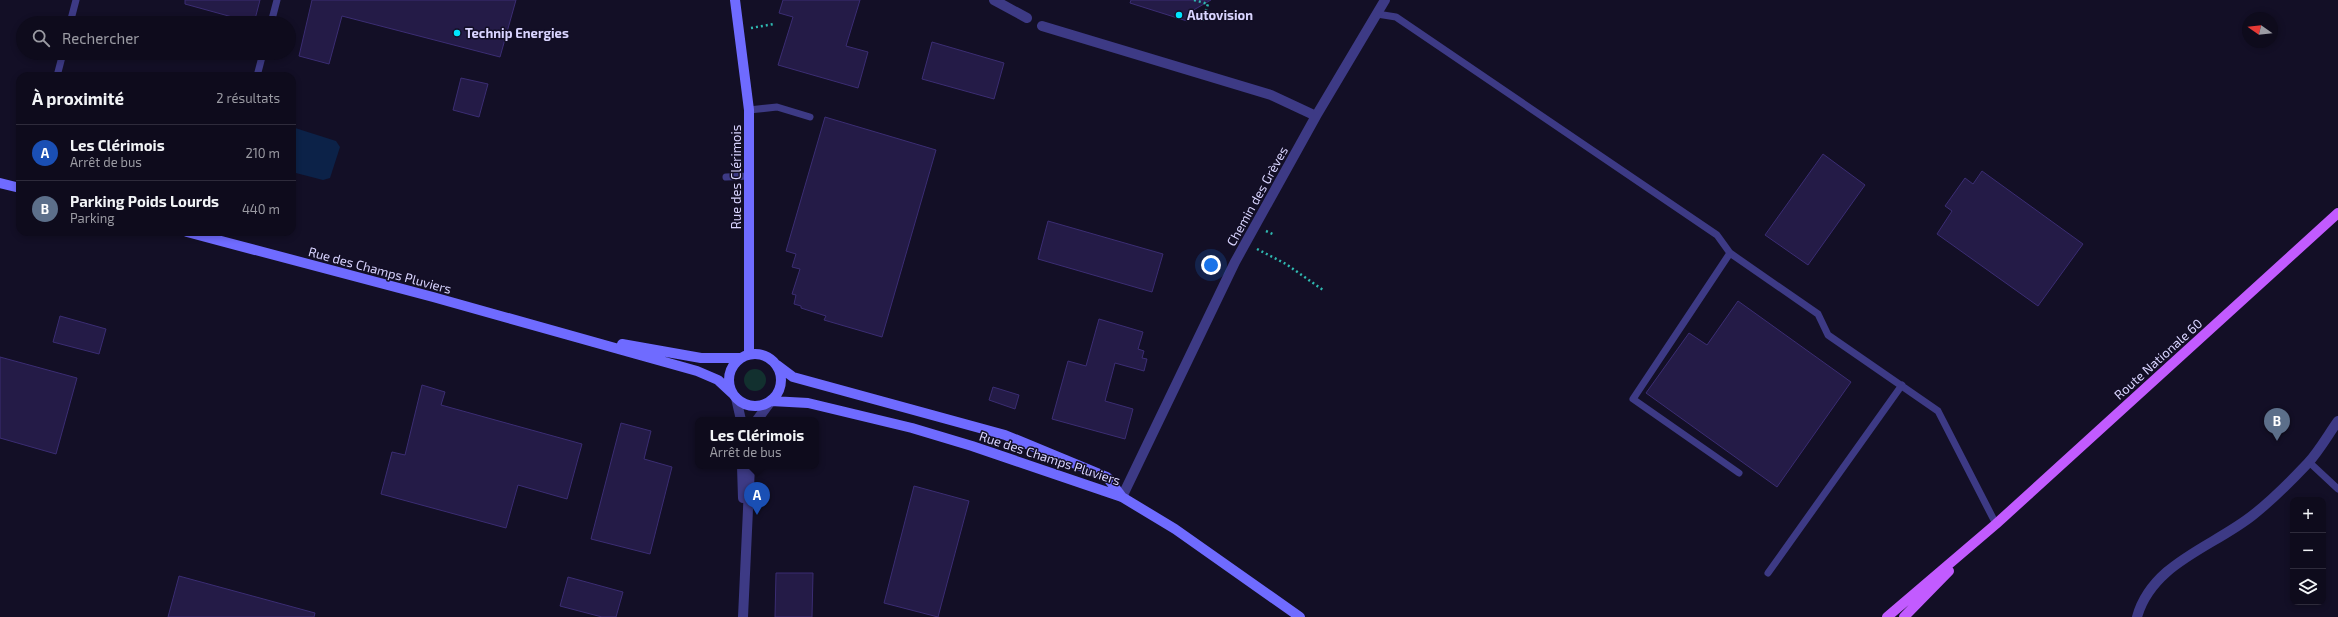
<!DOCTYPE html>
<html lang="fr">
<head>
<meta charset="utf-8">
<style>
	:root { --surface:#0e0b1c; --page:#171425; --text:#f1f3f6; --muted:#9b9ba3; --line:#2e2b3b; --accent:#2563eb }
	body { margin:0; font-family:"Exo 2",sans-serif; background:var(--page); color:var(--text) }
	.controls { position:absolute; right:12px; bottom:12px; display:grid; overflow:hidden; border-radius:8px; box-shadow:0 2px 6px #0003 }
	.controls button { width:36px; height:36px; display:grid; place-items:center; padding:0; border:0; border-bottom:1px solid var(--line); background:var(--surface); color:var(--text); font:20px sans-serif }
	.compass { position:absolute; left:2242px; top:12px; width:36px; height:36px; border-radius:50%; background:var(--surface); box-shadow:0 2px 6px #0003; rotate:284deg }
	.you { position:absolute; left:1211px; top:265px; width:14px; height:14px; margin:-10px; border:3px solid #fff; border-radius:50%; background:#1a73e8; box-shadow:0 0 0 6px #1a73e833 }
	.badge { display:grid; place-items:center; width:26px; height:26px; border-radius:50%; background:var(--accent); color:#fff; font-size:13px; font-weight:700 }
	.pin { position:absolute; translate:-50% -33px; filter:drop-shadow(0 1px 2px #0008) }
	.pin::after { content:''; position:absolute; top:21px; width:14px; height:12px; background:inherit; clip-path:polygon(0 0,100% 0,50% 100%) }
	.popup { position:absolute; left:695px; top:417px; width:124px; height:52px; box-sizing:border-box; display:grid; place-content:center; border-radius:8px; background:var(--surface); filter:drop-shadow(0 1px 3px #0005); font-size:13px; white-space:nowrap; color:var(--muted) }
	.popup b { font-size:15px; color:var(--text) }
	.popup::after { content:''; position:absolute; left:50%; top:100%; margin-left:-8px; border:8px solid transparent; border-top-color:var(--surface) }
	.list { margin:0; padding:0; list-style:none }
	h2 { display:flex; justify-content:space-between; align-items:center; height:52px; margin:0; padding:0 16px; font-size:17px }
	h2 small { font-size:13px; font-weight:400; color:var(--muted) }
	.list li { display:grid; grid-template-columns:26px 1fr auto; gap:12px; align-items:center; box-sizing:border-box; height:56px; padding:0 16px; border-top:1px solid var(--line) }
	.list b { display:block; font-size:15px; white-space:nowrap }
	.list p { margin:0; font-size:13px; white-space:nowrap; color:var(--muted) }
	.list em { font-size:13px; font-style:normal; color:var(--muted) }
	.icon { flex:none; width:22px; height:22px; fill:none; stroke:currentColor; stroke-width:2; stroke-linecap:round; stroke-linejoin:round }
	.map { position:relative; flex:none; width:2338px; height:617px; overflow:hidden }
	.search { position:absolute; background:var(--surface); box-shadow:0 2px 6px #0003; left:16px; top:16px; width:280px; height:44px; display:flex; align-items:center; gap:10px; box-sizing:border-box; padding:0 14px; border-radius:22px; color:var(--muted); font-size:15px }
	.panel { position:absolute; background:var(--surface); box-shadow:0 2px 6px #0003; left:16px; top:72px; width:280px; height:164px; border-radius:12px }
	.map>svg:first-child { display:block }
	.green { fill:#12302f }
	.water { fill:#0c2248 }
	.building { fill:#241b47; stroke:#3b2d73 }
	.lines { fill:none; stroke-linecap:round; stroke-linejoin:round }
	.path { stroke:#2fb8b0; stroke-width:2.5; stroke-dasharray:2 3; stroke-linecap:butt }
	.lane { stroke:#3d3a85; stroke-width:7 }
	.street { stroke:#3d3a85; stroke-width:10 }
	.secondary { stroke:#6f6bff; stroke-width:10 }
	.primary { stroke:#c25bff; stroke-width:10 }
	.poi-dot { fill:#00e5ff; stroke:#130f26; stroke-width:1.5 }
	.labels { text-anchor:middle; stroke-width:3; stroke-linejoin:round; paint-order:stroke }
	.poi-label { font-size:13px; font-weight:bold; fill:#d9d4ff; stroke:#130f26; text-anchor:start }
	.street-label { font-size:13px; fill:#d9d4ff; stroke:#130f26 }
</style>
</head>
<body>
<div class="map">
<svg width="2338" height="617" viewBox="0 0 2338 617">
	<rect width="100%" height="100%" fill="#130f26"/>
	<path class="green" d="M744 380a11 11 0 1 1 22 0a11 11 0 1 1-22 0Z"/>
	<path class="water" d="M292,127L336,141L340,147L330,178L323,180L292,172Z"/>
	<path class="building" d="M185,0H260L254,23L185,4Z
		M312,0H516L500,57L342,16L329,64L299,56Z
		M783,0H860L846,46L868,52L858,88L778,65L793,17L779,13Z
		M1131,0H1211L1190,12L1187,21L1130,3Z
		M932,42L1004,63L994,99L922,79Z
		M461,78L488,84L479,117L453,110Z
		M825,117L936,150L882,337L824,320L826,316L801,308V306L794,304L796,295L792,294L800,269L792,267L796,254L786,251Z
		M1823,154L1865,185L1808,265L1765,235Z
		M1982,171L2083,244L2038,306L1937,234L1952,211L1945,206L1965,178L1973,184Z
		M1048,221L1163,254L1152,292L1038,259Z
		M1738,301L1851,382L1777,487L1646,393L1689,333L1707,345Z
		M60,316L106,329L99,354L53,342Z
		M1099,319L1143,332L1138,349L1144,351L1142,358L1147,359L1144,371L1115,363L1105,401L1133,409L1125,439L1052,419L1068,361L1086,366Z
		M0,357L77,378L56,454L0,438Z
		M422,385L445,392L441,405L582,444L567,499L518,485L506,528L381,494L392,452L405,455Z
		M993,387L1019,395L1015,409L989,400Z
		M621,423L651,431L644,459L672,467L650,554L591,539Z
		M914,486L969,501L938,617L884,603Z
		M776,573H813L812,617H775Z
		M179,576L315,613L314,617H168Z
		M568,577L623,592L616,617H602L560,606Z"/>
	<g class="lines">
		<path class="path" d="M1194,0L1208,4L1202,22
			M751,28L774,24
			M1266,231L1275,235
			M1257,249L1286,264L1323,290"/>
		<path class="lane" d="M1377,14L1396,17L1717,235L1730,253L1818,314L1828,335L1938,411L1996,524
			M70,23L76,0
			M271,23L277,0
			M57,76L63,53
			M257,76L263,53
			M749,110L777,107L810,117
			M726,177L750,176
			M1730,253L1633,399L1739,473
			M2309,462L2338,489
			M1768,573L1902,385"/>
		<path class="street" d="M994,0L1027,18
			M1042,26L1271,95L1316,116
			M736,398L741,420
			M757,420L771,401
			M742,466L743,498
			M1122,497L1235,262L1316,116L1385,0
			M743,617L750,466
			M2137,617C2152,563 2213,547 2253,515C2272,500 2291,481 2308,463C2319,451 2328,435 2338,421"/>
		<path class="secondary" d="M735,0L749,110V354
			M0,183L20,188
			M187,232L433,297L697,371L718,380L732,393
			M622,344L701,358H740
			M729 380a26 26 0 1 1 52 0a26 26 0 1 1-52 0Z
			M777,365L793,377L1005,435L1107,477L1122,497
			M771,401L808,403L912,428L972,446L1122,497L1175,529L1300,617"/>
		<path class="primary" d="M1887,617L1996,524L2338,213
			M1904,617L1949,571"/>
	</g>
	<g class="poi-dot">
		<circle cx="1179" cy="15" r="4"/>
		<circle cx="457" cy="33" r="4"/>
	</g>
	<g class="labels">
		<g class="poi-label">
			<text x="1187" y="20">Autovision</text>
			<text x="465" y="38">Technip Energies</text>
		</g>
		<g class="street-label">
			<text transform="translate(736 177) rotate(-90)" y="5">Rue des Clérimois</text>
			<text transform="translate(1257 196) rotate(-61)" y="5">Chemin des Grèves</text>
			<text transform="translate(380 270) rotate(15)" y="5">Rue des Champs Pluviers</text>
			<text transform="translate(2158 359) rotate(-42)" y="5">Route Nationale 60</text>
			<text transform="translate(1050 458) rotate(18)" y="5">Rue des Champs Pluviers</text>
		</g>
	</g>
</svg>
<div class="controls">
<button>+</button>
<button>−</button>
<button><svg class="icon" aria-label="layers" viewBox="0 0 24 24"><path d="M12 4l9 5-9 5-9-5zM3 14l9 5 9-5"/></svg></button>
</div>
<svg class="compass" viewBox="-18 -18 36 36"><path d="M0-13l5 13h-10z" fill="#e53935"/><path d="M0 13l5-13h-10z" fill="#9b9ba3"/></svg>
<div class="you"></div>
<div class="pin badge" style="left:757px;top:515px;background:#1a4fb4">A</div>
<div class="popup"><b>Les Clérimois</b>Arrêt de bus</div>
<div class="pin badge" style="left:2277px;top:441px;background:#5c6f8a">B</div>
<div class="search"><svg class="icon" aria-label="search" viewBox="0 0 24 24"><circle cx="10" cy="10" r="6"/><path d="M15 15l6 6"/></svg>Rechercher</div>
<section class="panel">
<h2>À proximité<small>2 résultats</small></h2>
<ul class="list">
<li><span class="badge" style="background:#1a4fb4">A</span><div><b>Les Clérimois</b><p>Arrêt de bus</p></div><em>210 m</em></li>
<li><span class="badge" style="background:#5c6f8a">B</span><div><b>Parking Poids Lourds</b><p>Parking</p></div><em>440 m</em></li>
</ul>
</section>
</div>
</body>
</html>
